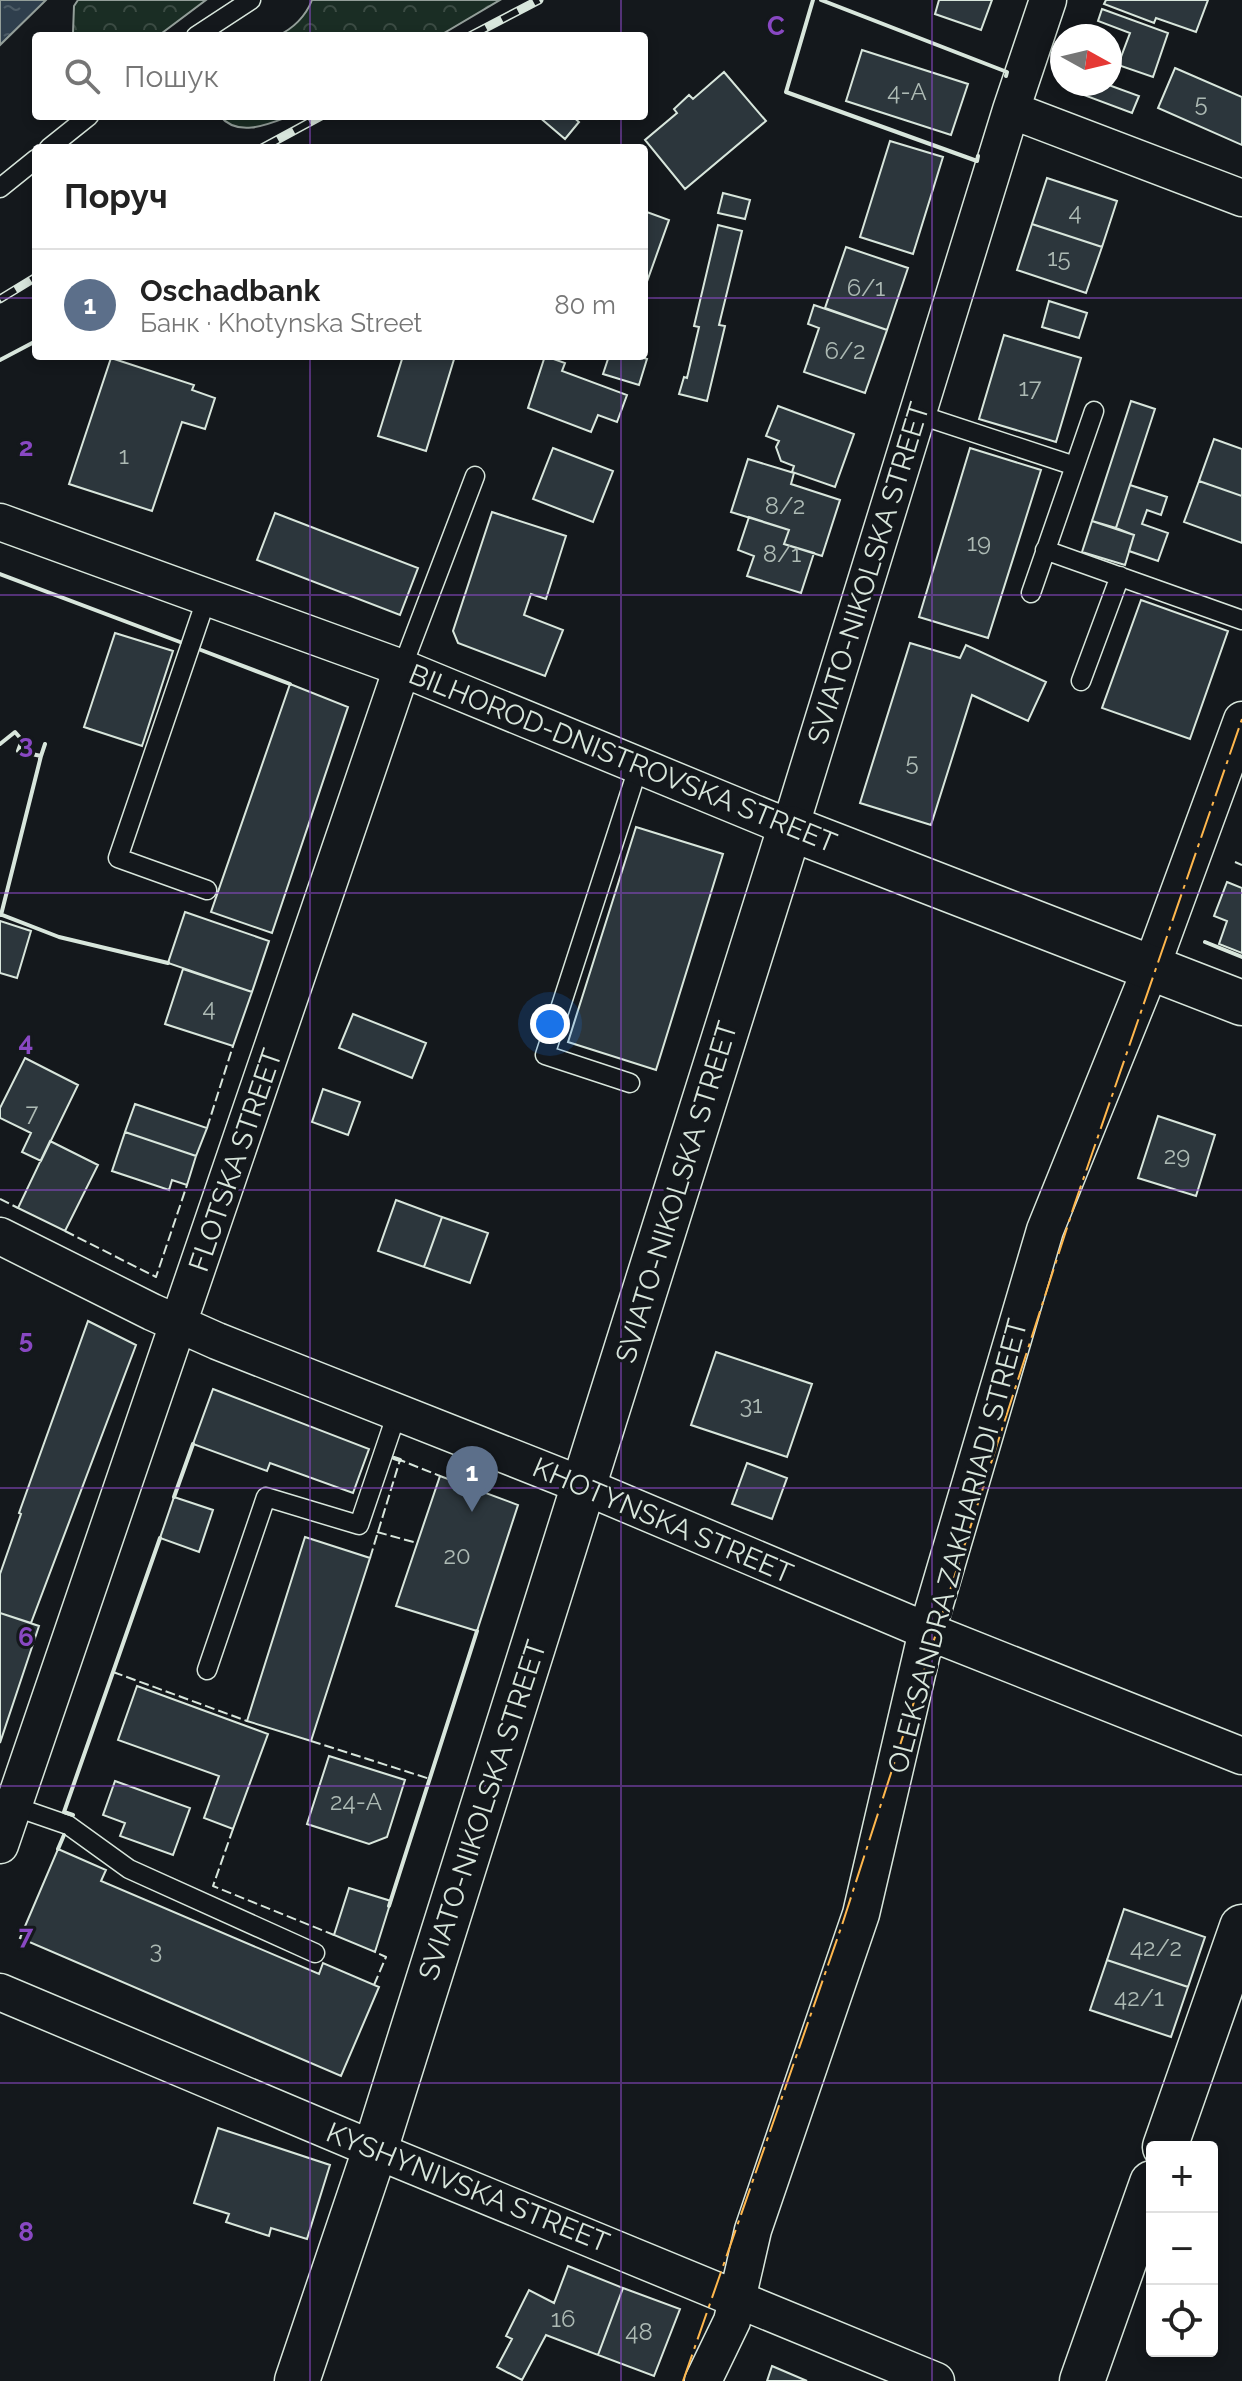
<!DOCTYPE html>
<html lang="uk">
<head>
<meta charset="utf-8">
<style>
	:root { --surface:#fff; --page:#f6f6f6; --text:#222; --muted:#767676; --line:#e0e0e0; --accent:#2563eb }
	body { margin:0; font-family:Raleway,sans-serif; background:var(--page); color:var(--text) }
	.controls { position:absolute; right:24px; bottom:24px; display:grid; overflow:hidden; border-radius:8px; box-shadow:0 4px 12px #0003 }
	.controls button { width:72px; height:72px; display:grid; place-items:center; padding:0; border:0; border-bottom:2px solid var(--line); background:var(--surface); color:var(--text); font:40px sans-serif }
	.compass { position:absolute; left:1050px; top:24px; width:72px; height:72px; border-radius:50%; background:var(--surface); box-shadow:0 4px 12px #0003; rotate:98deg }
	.you { position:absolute; left:550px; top:1024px; width:28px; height:28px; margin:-20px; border:6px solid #fff; border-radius:50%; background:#1a73e8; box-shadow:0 0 0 12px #1a73e833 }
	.badge { display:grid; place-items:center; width:52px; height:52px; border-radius:50%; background:var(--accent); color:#fff; font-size:26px; font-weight:700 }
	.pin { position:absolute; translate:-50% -66px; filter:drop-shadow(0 2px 4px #0008) }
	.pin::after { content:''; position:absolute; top:42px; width:28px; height:24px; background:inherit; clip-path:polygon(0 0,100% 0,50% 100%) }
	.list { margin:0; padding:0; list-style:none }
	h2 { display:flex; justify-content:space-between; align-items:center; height:104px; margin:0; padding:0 32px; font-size:34px }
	h2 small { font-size:26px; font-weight:400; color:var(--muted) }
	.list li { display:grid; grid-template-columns:52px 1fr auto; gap:24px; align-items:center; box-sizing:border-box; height:112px; padding:0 32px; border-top:2px solid var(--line) }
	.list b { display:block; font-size:30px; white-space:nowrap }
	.list p { margin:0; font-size:26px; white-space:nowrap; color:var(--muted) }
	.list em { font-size:26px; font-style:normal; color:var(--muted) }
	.icon { flex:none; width:44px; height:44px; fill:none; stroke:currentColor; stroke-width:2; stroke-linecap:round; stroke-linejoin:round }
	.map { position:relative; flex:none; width:1242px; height:2381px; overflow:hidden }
	.search { position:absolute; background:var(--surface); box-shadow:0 4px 12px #0003; left:32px; top:32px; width:616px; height:88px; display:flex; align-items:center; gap:20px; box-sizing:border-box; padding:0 28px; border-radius:8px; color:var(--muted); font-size:30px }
	.panel { position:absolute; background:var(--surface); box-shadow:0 4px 12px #0003; left:32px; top:144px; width:616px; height:216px; border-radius:8px }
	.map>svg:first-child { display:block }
	.forest { fill:url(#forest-crowns); stroke:#939e99; stroke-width:2 }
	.water { fill:url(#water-ripples); stroke:#939e99; stroke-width:2 }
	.building { fill:#2c363c; stroke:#d8e6dc; stroke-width:2 }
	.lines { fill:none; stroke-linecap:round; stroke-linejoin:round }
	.lane-casing { stroke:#d8e6dc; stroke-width:21 }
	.street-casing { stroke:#d8e6dc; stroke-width:39 }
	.secondary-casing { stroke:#d8e6dc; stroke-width:47 }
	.lane { stroke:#14181c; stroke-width:18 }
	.street { stroke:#14181c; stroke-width:36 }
	.secondary { stroke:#14181c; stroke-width:44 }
	.rail-casing { stroke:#d8e6dc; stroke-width:9 }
	.rail { stroke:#14181c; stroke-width:6; stroke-dasharray:18; stroke-linecap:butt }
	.fence { stroke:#d8e6dc; stroke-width:2; stroke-dasharray:10 4; stroke-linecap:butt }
	.wall { stroke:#d8e6dc; stroke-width:4 }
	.power { stroke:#ffb74d; stroke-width:2; stroke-dasharray:28 6 4 6; stroke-linecap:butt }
	.grid { fill:none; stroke:#8948c3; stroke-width:2; stroke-opacity:0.55 }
	.labels { text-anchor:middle; stroke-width:6; stroke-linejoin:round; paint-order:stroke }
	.number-label { font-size:24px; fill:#adbab4 }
	.street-label { font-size:28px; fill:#d8e6dc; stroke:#14181c }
	.grid-label { font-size:26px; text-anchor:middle; font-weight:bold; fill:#8948c3; stroke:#14181c; stroke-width:6; stroke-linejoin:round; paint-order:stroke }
</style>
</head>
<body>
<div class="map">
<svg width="1242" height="2381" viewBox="0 0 1242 2381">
	<defs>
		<pattern id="forest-crowns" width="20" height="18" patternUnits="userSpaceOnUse" patternTransform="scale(2)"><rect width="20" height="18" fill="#1a2d24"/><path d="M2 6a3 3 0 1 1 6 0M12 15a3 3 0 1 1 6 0" fill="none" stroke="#3b4b43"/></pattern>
		<pattern id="water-ripples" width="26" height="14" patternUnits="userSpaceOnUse" patternTransform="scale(2)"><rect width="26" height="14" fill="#2f3f4d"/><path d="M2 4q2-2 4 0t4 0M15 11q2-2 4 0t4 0" fill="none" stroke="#4c5b66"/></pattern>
	</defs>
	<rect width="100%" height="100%" fill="#14181c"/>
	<path class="forest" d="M78,0H206L158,36H79L73,33L74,6Z
		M312,0H500L439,36H277C293,29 306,16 312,0Z
		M220,116H290C269,124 238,138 220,116Z"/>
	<path class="water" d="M0,0H46L0,45Z"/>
	<path class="building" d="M939,0H992L981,30L935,14Z
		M1106,0H1208L1196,32L1156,18L1154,23L1104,4Z
		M1102,9L1168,33L1153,77L1118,65L1130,33L1098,21Z
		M862,50L968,84L951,135L846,101Z
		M1175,68L1242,97V145L1158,108Z
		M724,72L766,121L685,189L645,140L677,113L674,109L689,95L693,99Z
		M1075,84H1106L1139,96L1132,113L1073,91Z
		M538,116H572L579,122L565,139Z
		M890,141L943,157L913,254L860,237Z
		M1047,178L1117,201L1102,247L1032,224Z
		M723,193L750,200L745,219L718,213Z
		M644,211L669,220L644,290Z
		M1032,224L1102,247L1086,293L1017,270Z
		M718,225L742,231L719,325L725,326L707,401L679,394L684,377L687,378L699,327L694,326Z
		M846,247L908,268L887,330L825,308Z
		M1049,301L1087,313L1079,338L1042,327Z
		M814,305L887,330L865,393L804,372L819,328L808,324Z
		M1004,335L1081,358L1056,442L979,419Z
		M403,356H455L426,451L378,436Z
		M545,356L565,363L562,371L627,395L617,422L598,415L591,432L528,408Z
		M609,356H638L647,359L639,385L603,374Z
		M111,358L194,385L192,390L215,398L205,429L182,422L152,511L69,484Z
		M1131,401L1155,409L1116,528L1092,521Z
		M778,406L854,434L835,487L792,472L794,466L781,461L776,447L779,441L766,436Z
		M1214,439L1242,449V496L1199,481Z
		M553,448L613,471L593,522L533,499Z
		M970,448L1041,470L988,638L919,617Z
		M748,459L794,473L791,484L840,500L822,556L784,544L789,530L731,512Z
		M1199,481L1242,496V543L1184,522Z
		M1130,485L1167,497L1161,515L1147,510L1142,524L1168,533L1158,561L1129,551L1134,535L1116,528Z
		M492,512L566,536L546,599L531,594L524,615L563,630L545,676L458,643L453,631Z
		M275,513L418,568L400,615L257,560Z
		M749,517L789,530L784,544L814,553L801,593L747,576L754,556L738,550Z
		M1092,521L1134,535L1125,565L1082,552Z
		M1141,600L1228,631L1190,739L1102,708Z
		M115,633L173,651L142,746L84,727Z
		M910,643L960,658L966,645L1046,682L1028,721L972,695L931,825L860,803Z
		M290,684L348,707L272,933L211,912Z
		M636,827L723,854L656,1070L568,1042Z
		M1227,882L1242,888V953L1219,944L1227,921L1214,916Z
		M185,912L269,941L252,992L168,963Z
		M0,921L31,931L17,978L0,973Z
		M183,969L252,992L233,1046L165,1024Z
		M353,1014L426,1043L412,1078L339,1048Z
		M25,1058L78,1085L41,1161L22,1152L31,1133L0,1118V1108Z
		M323,1089L360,1102L348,1135L312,1122Z
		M135,1104L207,1128L196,1156L125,1132Z
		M1158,1116L1215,1135L1196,1196L1138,1178Z
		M125,1132L196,1156L187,1185L172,1180L169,1190L112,1171Z
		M50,1141L98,1165L65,1231L18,1208Z
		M396,1200L442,1217L424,1267L378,1251Z
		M442,1217L488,1233L470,1283L424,1267Z
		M88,1321L136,1345L31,1623L0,1613V1574L21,1514L19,1513Z
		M716,1352L812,1384L787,1457L691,1425Z
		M213,1389L369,1449L353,1493L270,1463L267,1471L193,1444Z
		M747,1463L787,1478L772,1519L732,1504Z
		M440,1476L518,1505L477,1631L396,1606Z
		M174,1497L213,1510L199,1552L160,1538Z
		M305,1537L370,1558L311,1741L247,1721Z
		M0,1613L39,1626L0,1743Z
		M137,1686L268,1734L233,1829L204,1818L219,1776L118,1740Z
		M329,1756L405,1780L387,1837L369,1844L307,1824Z
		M115,1781L190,1808L173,1855L120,1836L125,1823L103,1815Z
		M58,1849L106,1870L101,1881L319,1974L323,1963L379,1987L341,2076L20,1938Z
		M349,1888L391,1901L375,1952L334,1935Z
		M1124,1909L1205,1937L1188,1987L1107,1960Z
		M1107,1960L1188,1987L1171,2037L1090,2010Z
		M218,2128L330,2165L307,2239L271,2228L269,2236L226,2222L229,2214L194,2203Z
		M568,2266L623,2288L598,2355L546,2335L522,2380L497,2367L512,2339L506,2336L529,2290L554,2303Z
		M623,2288L680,2309L654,2376L598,2355Z
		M772,2366L807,2381H767Z"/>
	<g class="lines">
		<defs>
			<path id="lane" d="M196,36L251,0
				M49,148L89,116
				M0,188L36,159
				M917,414L1075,466
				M1045,550L1242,620
				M1031,593L1094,411
				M207,597L118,858L207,890
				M402,668L475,476
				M1081,681L1120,576
				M630,1083L545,1055L639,765
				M207,1670L266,1497L359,1525L397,1413
				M13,1806L68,1825L129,1869L315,1953"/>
			<path id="street" d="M1011,110L1242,198
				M0,522L402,668L790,828L1011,110L1048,0
				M0,1236L152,1312L217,1341L584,1486L927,1631L1242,1756
				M0,1845L402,668
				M0,1992L375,2150L936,2381
				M703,2381L732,2321L753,2230L861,1914L927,1631L1045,1230L1151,968L1242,720"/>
			<path id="secondary" d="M1165,2147L1242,1927
				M297,2381L375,2150L790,828L1242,1003
				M1082,2381L1152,2183"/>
		</defs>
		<use href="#lane" class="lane-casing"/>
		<use href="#street" class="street-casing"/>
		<use href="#secondary" class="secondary-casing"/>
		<use href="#lane" class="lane"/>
		<use href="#street" class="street"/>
		<use href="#secondary" class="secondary"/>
		<defs>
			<path id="rail" d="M470,36L539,0
				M262,148L321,116
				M0,299L36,277"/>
		</defs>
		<use href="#rail" class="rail-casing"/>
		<use href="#rail" class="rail"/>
		<path class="fence" d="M1235,862L1242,865
			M207,1128L233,1046
			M0,1199L18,1208
			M65,1231L156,1277L187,1185
			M377,1532L417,1543
			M370,1558L400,1460L440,1476
			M113,1672L247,1721
			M311,1741L430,1779
			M233,1829L213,1886L334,1935
			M374,1985L386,1957L375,1952"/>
		<path class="wall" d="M813,0L786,92L977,161L978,156
			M821,0L1007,72L1006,76
			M0,360L36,341
			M0,574L180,642
			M201,650L290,684
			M0,744L15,732L22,740L18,751L41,756L1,915
			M40,759L45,744
			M0,914L59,937L168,963
			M1205,942L1242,957
			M394,1458L400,1460
			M174,1497L193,1444
			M73,1815L64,1812L160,1538
			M58,1849L64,1835
			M389,1906L477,1631"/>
		<path class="power" d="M683,2381L842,1925L1074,1206L1242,719"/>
	</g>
	<path class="grid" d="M310,0V36M621,0V36M932,0V2381M310,116V148M621,116V148M0,298H36M644,298H1242M310,356V2381M621,356V2381M0,595H1242M0,893H1242M0,1190H1242M0,1488H1242M0,1786H1242M0,2083H1242"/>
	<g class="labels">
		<g class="number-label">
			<text x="907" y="100">4-А</text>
			<text x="1201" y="111">5</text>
			<text x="1075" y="220">4</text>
			<text x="1059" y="266">15</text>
			<text x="866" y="296">6/1</text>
			<text x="845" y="359">6/2</text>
			<text x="1030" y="396">17</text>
			<text x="124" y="464">1</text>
			<text x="785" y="514">8/2</text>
			<text x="979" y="551">19</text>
			<text x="782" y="562">8/1</text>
			<text x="912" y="770">5</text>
			<text x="209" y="1016">4</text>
			<text x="32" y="1121">7</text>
			<text x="1177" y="1164">29</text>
			<text x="751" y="1413">31</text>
			<text x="457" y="1564">20</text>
			<text x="356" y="1810">24-А</text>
			<text x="1156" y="1956">42/2</text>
			<text x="156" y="1958">3</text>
			<text x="1139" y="2006">42/1</text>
			<text x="563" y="2327">16</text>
			<text x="639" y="2340">48</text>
		</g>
		<g class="street-label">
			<text transform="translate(868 573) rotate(-73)" y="10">SVIATO-NIKOLSKA STREET</text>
			<text transform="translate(623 758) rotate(22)" y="10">BILHOROD-DNISTROVSKA STREET</text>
			<text transform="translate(235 1160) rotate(-71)" y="10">FLOTSKA STREET</text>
			<text transform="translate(676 1192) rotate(-73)" y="10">SVIATO-NIKOLSKA STREET</text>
			<text transform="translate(663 1520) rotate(23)" y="10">KHOTYNSKA STREET</text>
			<text transform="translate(957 1546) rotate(-75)" y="10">OLEKSANDRA ZAKHARIADI STREET</text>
			<text transform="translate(482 1810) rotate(-72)" y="10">SVIATO-NIKOLSKA STREET</text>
			<text transform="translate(468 2187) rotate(22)" y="10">KYSHYNIVSKA STREET</text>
		</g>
	</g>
	<g class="grid-label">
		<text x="776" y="35">C</text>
		<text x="26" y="456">2</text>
		<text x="26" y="753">3</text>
		<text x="26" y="1051">4</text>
		<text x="26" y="1348">5</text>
		<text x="26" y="1646">6</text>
		<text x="26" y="1944">7</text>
		<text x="26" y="2241">8</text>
	</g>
</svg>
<div class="controls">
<button>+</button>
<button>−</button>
<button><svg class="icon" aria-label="locate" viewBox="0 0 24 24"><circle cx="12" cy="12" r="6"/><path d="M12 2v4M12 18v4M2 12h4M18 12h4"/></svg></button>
</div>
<svg class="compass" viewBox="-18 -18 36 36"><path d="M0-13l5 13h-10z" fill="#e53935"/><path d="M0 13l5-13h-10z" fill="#767676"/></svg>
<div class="you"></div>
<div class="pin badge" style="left:472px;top:1512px;background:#5c6f8a">1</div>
<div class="search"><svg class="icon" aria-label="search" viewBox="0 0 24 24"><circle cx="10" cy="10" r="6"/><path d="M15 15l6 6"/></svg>Пошук</div>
<section class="panel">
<h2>Поруч<small></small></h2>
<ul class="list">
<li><span class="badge" style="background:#5c6f8a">1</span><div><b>Oschadbank</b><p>Банк · Khotynska Street</p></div><em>80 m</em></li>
</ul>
</section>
</div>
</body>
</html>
